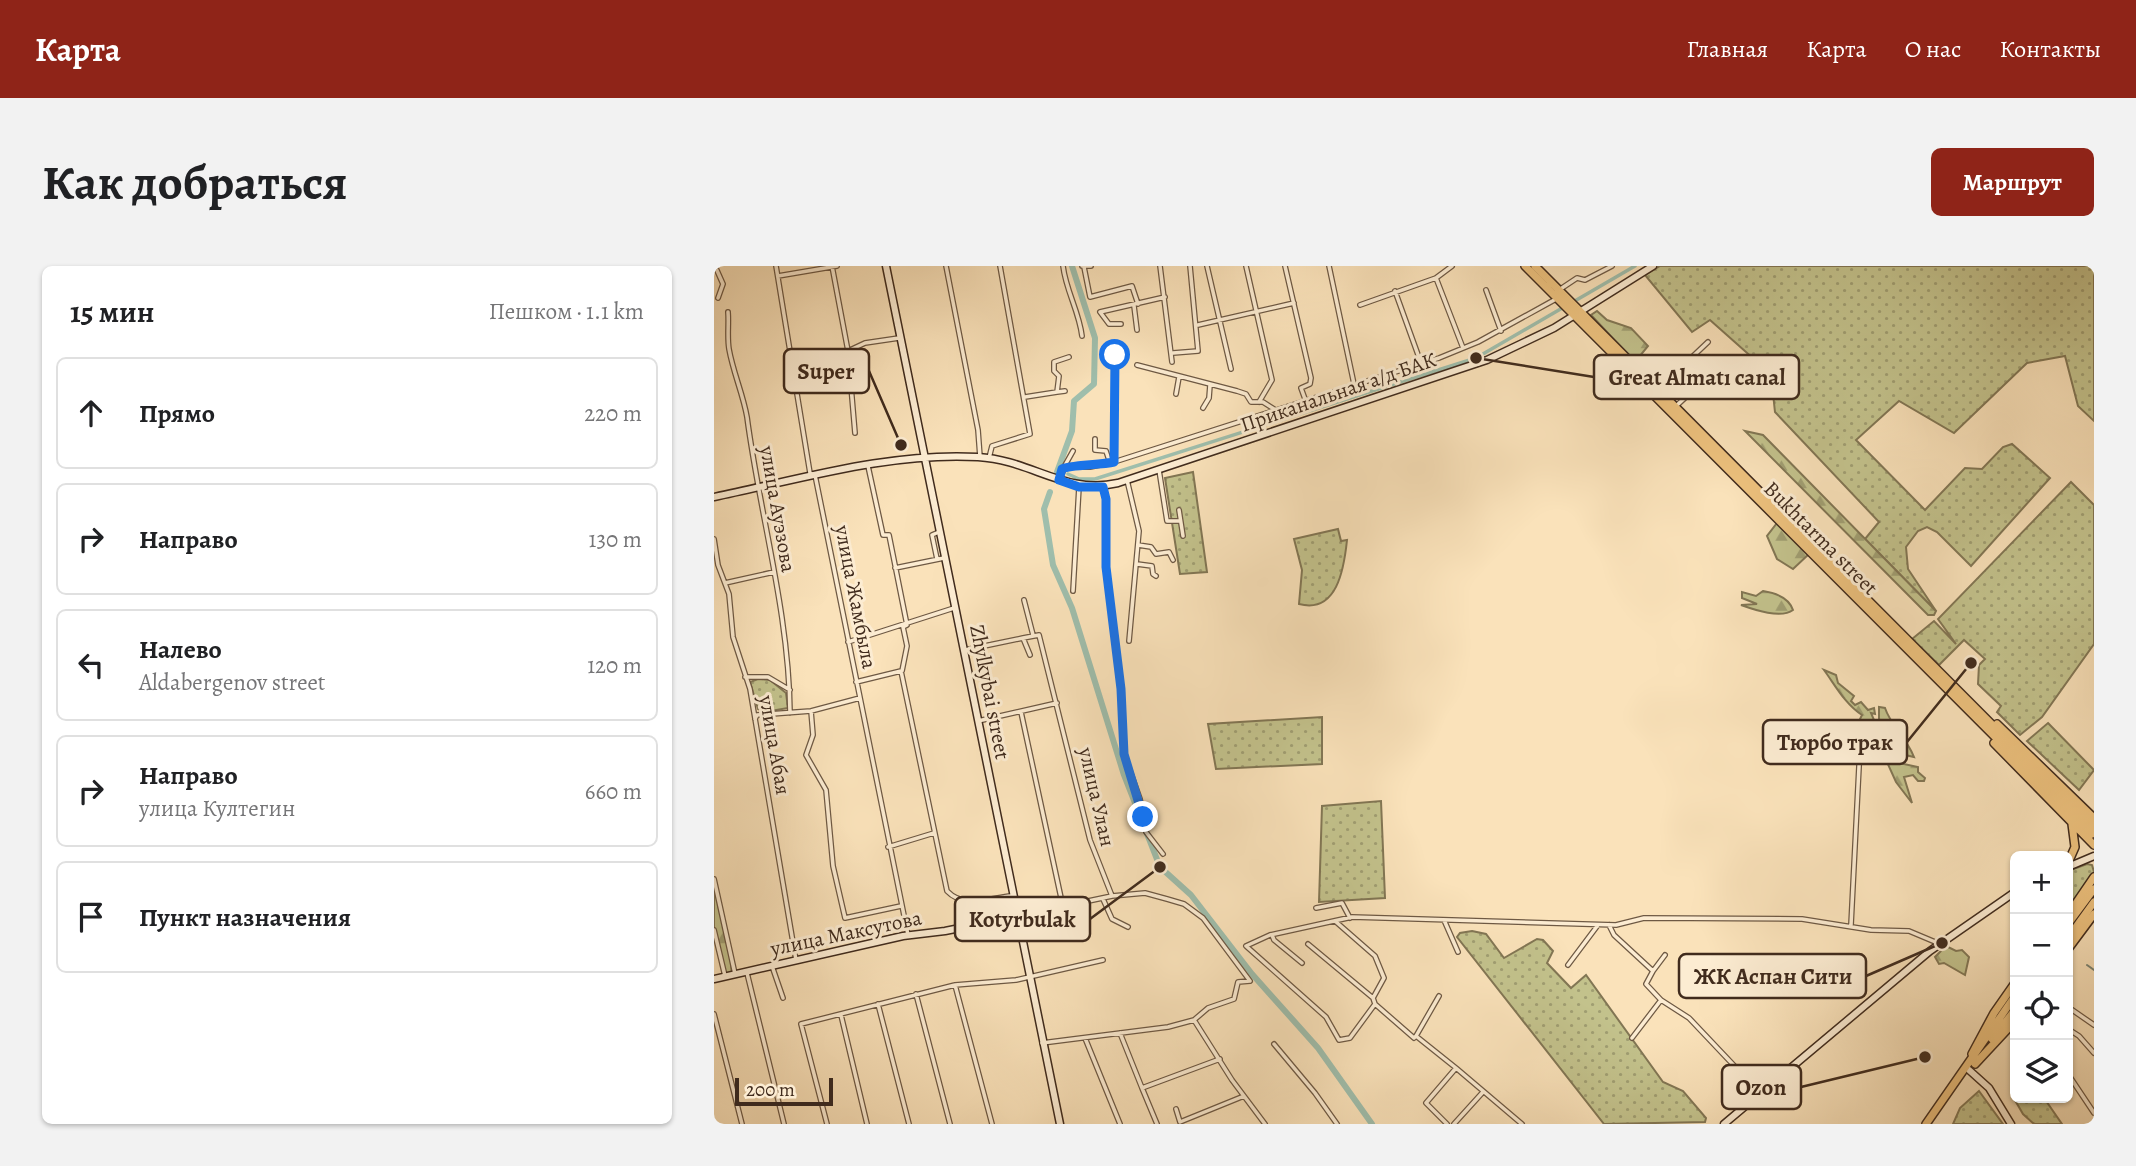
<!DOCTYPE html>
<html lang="ru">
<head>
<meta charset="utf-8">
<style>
	:root { --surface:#fff; --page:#f2f2f2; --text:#202124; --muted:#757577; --line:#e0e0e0; --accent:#8f2418 }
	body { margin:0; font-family:Alegreya,serif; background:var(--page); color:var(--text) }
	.controls { position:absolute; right:21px; bottom:21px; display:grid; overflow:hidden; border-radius:10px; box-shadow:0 2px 5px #0004 }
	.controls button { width:63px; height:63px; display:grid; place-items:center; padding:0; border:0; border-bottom:2px solid var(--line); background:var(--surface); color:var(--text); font:35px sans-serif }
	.scale { position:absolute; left:21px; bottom:18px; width:98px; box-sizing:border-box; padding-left:7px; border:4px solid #402b1d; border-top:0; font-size:19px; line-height:24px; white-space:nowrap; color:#402b1d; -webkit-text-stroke:5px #fcecd2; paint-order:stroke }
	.stop { position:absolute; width:21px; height:21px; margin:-16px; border:5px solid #1a73e8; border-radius:50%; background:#fff }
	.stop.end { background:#1a73e8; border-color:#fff; box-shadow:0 2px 7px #0008 }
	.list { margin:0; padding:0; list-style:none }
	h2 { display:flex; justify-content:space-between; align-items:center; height:91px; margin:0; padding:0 28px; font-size:30px }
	h2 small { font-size:23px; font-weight:400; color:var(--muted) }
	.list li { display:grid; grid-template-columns:46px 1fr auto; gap:21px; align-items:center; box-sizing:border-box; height:112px; margin:0 14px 14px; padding:0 14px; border:2px solid var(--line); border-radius:10px }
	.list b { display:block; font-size:26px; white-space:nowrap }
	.list p { margin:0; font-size:23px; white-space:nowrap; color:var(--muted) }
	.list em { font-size:23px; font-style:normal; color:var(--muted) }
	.icon { flex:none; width:38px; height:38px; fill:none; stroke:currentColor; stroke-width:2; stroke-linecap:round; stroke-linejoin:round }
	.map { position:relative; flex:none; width:1380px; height:858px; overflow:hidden; border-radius:10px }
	header { display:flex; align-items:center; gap:42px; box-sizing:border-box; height:98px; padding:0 35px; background:var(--accent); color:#fff }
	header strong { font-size:33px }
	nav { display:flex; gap:38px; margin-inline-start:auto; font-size:24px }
	.intro { display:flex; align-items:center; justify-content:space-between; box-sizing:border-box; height:168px; padding:0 42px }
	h1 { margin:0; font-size:49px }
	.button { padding:18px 32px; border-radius:10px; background:var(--accent); color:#fff; font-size:24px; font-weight:700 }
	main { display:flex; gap:42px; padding:0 42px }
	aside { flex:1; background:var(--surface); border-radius:10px; box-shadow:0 2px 5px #0004 }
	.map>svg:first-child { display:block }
	.grass { fill:url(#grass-dots); stroke:#827654; stroke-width:2 }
	.forest { fill:url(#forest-firs); stroke:#827654; stroke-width:2 }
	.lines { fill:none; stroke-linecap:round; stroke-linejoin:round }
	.stream { stroke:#798373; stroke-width:2 }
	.canal { stroke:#9fbeac; stroke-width:3.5 }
	.river { stroke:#9fbeac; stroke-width:6 }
	.street-casing { stroke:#6e5944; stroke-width:6 }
	.secondary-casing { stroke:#402b1d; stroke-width:9 }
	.primary-casing { stroke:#402b1d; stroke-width:10 }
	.street { stroke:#fcecd2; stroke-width:3.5 }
	.secondary { stroke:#fcecd2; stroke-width:6 }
	.primary { stroke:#edc17d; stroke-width:7 }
	.route { stroke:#1a73e8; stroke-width:9 }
	.labels { text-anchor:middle; stroke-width:6; stroke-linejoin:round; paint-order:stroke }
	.street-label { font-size:21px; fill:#402b1d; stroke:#fcecd2 }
	.leader { fill:none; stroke:#402b1d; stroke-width:2.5 }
	.callout-dot { fill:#402b1d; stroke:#fcecd2; stroke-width:2.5 }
	.callout { fill:#fcecd2; stroke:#402b1d; stroke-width:2.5 }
	.callout-label { font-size:23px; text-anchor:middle; font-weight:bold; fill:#402b1d }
</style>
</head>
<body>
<header>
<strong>Карта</strong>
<nav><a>Главная</a><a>Карта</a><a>О нас</a><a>Контакты</a></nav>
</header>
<div class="intro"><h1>Как добраться</h1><a class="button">Маршрут</a></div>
<main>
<aside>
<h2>15 мин<small>Пешком · 1.1 km</small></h2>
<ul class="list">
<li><svg class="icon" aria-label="ahead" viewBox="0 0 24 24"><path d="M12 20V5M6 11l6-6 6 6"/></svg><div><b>Прямо</b></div><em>220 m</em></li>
<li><svg class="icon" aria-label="right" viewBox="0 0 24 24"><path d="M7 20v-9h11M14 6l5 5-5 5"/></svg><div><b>Направо</b></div><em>130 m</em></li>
<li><svg class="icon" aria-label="left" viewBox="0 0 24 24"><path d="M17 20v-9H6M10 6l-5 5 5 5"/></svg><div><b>Налево</b><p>Aldabergenov street</p></div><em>120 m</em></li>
<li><svg class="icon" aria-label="right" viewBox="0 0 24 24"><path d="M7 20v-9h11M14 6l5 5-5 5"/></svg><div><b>Направо</b><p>улица Култегин</p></div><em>660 m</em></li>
<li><svg class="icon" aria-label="arrive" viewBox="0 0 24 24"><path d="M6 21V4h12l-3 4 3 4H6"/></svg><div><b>Пункт назначения</b></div></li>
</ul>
</aside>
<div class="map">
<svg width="1380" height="858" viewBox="0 0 1380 858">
	<defs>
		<pattern id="grass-dots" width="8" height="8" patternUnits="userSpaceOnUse" patternTransform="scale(1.75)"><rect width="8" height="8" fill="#c3c28c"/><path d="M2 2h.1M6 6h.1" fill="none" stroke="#a09e72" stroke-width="1.8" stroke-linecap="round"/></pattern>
		<pattern id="forest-firs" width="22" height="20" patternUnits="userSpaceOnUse" patternTransform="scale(1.75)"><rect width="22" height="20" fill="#c3c28c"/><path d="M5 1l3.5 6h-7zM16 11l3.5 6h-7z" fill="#a09e72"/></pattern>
	</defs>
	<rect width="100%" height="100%" fill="#fae2ba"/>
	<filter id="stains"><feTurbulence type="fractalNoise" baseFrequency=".00286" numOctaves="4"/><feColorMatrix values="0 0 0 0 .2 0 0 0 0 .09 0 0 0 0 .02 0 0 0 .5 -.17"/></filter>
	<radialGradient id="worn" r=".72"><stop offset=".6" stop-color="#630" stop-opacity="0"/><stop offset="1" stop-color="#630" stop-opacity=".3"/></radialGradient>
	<path class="grass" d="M946,0H1376L1380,4V155L1364,140L1351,90L1313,97L1240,167L1185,135L1142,174L1211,244L1251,202L1268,203L1289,181L1298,178L1336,212L1257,300L1223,266L1213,261L1204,265L1192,281L1194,303L1222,345L1151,273L1165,256L1061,146L1057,109L1050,102L996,54L978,66L931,9Z
		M479,206L493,306L466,308L451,212Z
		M1357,216L1380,239V378L1328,451L1306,469L1283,446L1287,440L1264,418L1265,399L1271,393L1250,374L1225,399L1198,373L1220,355L1242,378L1224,353Z
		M624,263L627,275L633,274C630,303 623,348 585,338L588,304L580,273Z
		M44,413L56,414L72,427L74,442L51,446L44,443L36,416Z
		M608,451V498L502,503L494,458Z
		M1334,457L1380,504L1365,524L1313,475Z
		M667,535L671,632L605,636L608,540Z
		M1373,598L1378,599L1380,606L1358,637L1354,605Z
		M758,665L772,668L790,692L823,673L829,674L839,685L833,697L857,722L872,709L949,816L969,825L992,852L991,856L890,858L743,671L746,667Z
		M1265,825L1289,858H1239L1246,842Z
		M1301,828V832H1330L1348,858H1320L1309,848L1298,829Z"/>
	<path class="forest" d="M883,45L893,54L917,62L934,80L921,96L877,49Z
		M1031,165L1049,169L1222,345L1220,349H1214Z
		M1063,257L1095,288L1079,303L1063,293L1053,270Z
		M1049,325C1062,327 1075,332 1079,344C1067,353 1041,344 1027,339L1043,338L1028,332V326L1042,330Z
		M1110,404L1122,409L1124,417L1140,430L1137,435L1141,439L1147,436L1154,444L1160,442L1161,448L1157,447L1165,466L1174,476L1177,471L1170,465L1173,461L1165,453V441L1171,442C1177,460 1192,471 1200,491L1187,488L1185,497L1204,501V506L1211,512L1210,515H1204L1199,509L1190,511L1198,537L1182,516L1163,474L1146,453L1148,449C1131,438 1121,419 1110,404Z
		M0,614L16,685L18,710L11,711L0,667Z
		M1232,680L1242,685L1248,684L1255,691L1251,709L1230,697L1225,698L1221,691Z"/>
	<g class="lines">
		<path class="stream" d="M1373,699L1380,704"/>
		<path class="canal" d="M859,36L921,0
			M354,208L365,213H381L762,92L850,41"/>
		<path class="river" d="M343,206L358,165L360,135L380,118L381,72L358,0
			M336,226L330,243L339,299L358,342L410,509L446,601L477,629L538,708L604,782L658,858"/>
		<defs>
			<path id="street" d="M1,0L9,18L4,32
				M62,0L96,207L101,209L194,669
				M118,0L134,85L141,167
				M232,0L264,164L266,191
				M349,0C352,25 365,45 368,70
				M368,0H377
				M446,0L458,96
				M493,0L517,103
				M532,0L558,114L545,136
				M571,0L597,112L596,118L587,122L591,133
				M615,0L640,118
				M738,0L722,12L749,82
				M370,1L376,31L418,20L424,38
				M64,10L123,0
				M772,24L787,65
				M845,24L863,12L871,14L898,0
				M681,25L707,97
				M646,39L722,12
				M420,40L423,64
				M14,46C15,58 13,71 15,83C19,106 29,128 33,151C46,250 75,346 76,447
				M407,58H395L386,46L451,31
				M484,59L580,37
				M134,85L151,77L185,72
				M459,87L484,85L476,0
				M423,99L523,125L532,128L537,136H549L560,143
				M941,120L975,94
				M343,126L351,125
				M462,128L465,111
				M311,131L343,126L345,110L340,105V96L355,91
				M962,140C973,130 985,121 987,106L975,94L994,76
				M489,142L495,132L496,119
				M381,173V184L392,185L396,197
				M275,192L278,180L316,168L286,0
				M400,196L401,89L407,84
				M154,200L169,269H175L193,359L189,361L193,380L188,405
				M350,201L359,185
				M445,204L453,255H466
				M345,214L351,201H376L400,196L725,92L764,76L842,33
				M413,214L425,265L415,375
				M389,221L392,233V301L407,423L410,488L426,533L432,566L449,588
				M465,244L469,270
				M0,273L4,299L15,328L19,371L36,423L82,694
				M424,279L437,281L442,288L455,286L459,294
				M223,293L218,269L225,266
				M423,298L438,300L439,308L442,310
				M181,302L230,292
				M11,317L60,306
				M359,325L365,221
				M310,334L319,369
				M309,372L325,369L376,574L398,630
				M134,376L240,342
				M251,384L309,372L316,389
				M31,411H54L76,424
				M142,416L187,405L233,625C250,643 276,632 297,630
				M97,445L99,469L92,489L112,524L119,600L131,652L187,640
				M307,446L349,641
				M41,453L43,449L97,445L146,432
				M264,455L343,437
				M174,581L220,567
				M0,613L21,708
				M389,633L398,653L414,661
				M602,642L628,637L636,652
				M303,650L398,630L431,627L453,633L470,638L489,652L536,715L524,716L520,733L494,742L480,754L454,761L328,777
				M730,654L744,686
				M621,655L661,690L670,712L659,732
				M895,659L900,669L939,705L932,718L947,734L975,752L1046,827
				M1137,659L1146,481
				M0,664L11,710
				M558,669L560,674L588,697
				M594,678L659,732L661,738
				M854,699L884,659
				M58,700L69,732
				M939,705L951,689
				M33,707L70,858
				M241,719L278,858
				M202,728L236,858
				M725,730L702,770L742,802L712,837L733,858
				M164,738L195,858
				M1354,741L1380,759
				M0,748L28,858
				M127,749L153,858
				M480,754L518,814L551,858
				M1354,763L1365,770L1380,787
				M406,767L428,822
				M702,770L700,772L661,738L636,772L625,774L612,751L532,680L556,669L638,651L902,659L930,652L1088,653L1157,664L1195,665L1226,678
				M371,772L406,858
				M918,772L947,734
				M560,778L601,827L623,858
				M742,802L808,858
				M1354,808L1380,847
				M462,843L466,856L530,830
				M113,858L87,758L241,719L302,714L389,694
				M443,858L428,822L506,793
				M740,858L769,826"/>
			<path id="secondary" d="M172,0L346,858
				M0,231C87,213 175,186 264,191C318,194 350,229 404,217L773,94L840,62L939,0
				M1354,601L1380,590
				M0,713L189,670L231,665L301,651
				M1255,804L1275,822L1297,858
				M1010,858L1216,685L1301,626"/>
			<path id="primary" d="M811,0L1378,568
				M821,0L1380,561
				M1283,458L1380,552
				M1280,477L1380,579
				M1354,597L1361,581L1358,558
				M1354,626V646
				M1354,649L1380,611
				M1354,658L1380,623
				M1354,672L1380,636
				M1354,683L1380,648
				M1278,773L1301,744
				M1258,788L1280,747L1301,717
				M1261,798L1301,755
				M1212,858L1301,730"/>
		</defs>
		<use href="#street" class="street-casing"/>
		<use href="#secondary" class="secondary-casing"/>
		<use href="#primary" class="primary-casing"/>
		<use href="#street" class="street"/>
		<use href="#secondary" class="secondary"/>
		<use href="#primary" class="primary"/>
	</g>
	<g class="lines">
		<path class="route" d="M401,89L400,196C387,199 354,199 348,203L345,214L365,221H389L392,233V301L407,423L410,488L429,551"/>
	</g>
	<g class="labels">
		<g class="street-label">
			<text transform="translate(624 126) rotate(-19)" y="7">Приканальная а/д БАК</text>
			<text transform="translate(64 243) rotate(80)" y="7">улица Ауэзова</text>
			<text transform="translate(1107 272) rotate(45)" y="7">Bukhtarma street</text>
			<text transform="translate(142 331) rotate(79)" y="7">улица Жамбыла</text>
			<text transform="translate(276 426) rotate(79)" y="7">Zhylkybai street</text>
			<text transform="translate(61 479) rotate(80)" y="7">улица Абая</text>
			<text transform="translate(383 531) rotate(77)" y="7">улица Улан</text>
			<text transform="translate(132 667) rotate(-12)" y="7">улица Максутова</text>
		</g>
	</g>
	<path class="leader" d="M187 179L155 105M762 92L880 111M1257 397L1193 476M446 601L376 653M1228 677L1152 710M1211 791L1087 821"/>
	<g class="callout-dot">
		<circle cx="187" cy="179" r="7"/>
		<circle cx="762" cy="92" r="7"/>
		<circle cx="1257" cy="397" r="7"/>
		<circle cx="446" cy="601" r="7"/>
		<circle cx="1228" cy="677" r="7"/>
		<circle cx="1211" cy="791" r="7"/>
	</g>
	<g class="callout">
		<rect x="70" y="83" width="85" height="44" rx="7"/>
		<rect x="880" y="89" width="205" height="44" rx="7"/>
		<rect x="1049" y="454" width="144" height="44" rx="7"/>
		<rect x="241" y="631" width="135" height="44" rx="7"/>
		<rect x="965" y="688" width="187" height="44" rx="7"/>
		<rect x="1008" y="799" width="79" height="44" rx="7"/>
	</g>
	<g class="callout-label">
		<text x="112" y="113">Super</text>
		<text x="983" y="119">Great Almatı canal</text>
		<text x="1121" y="484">Тюрбо трак</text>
		<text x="308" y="661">Kotyrbulak</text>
		<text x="1059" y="718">ЖК Аспан Сити</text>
		<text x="1047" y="829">Ozon</text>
	</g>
	<rect width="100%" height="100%" filter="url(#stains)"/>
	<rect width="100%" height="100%" fill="url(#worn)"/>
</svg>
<div class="controls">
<button>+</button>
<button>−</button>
<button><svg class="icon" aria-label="locate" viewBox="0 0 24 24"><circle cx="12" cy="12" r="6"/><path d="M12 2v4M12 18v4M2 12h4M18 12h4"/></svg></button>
<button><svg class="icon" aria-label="layers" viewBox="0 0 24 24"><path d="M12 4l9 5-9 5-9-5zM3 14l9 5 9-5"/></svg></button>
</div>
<div class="scale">200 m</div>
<div class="stop" style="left:401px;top:89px"></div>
<div class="stop end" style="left:429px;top:551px"></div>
</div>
</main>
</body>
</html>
